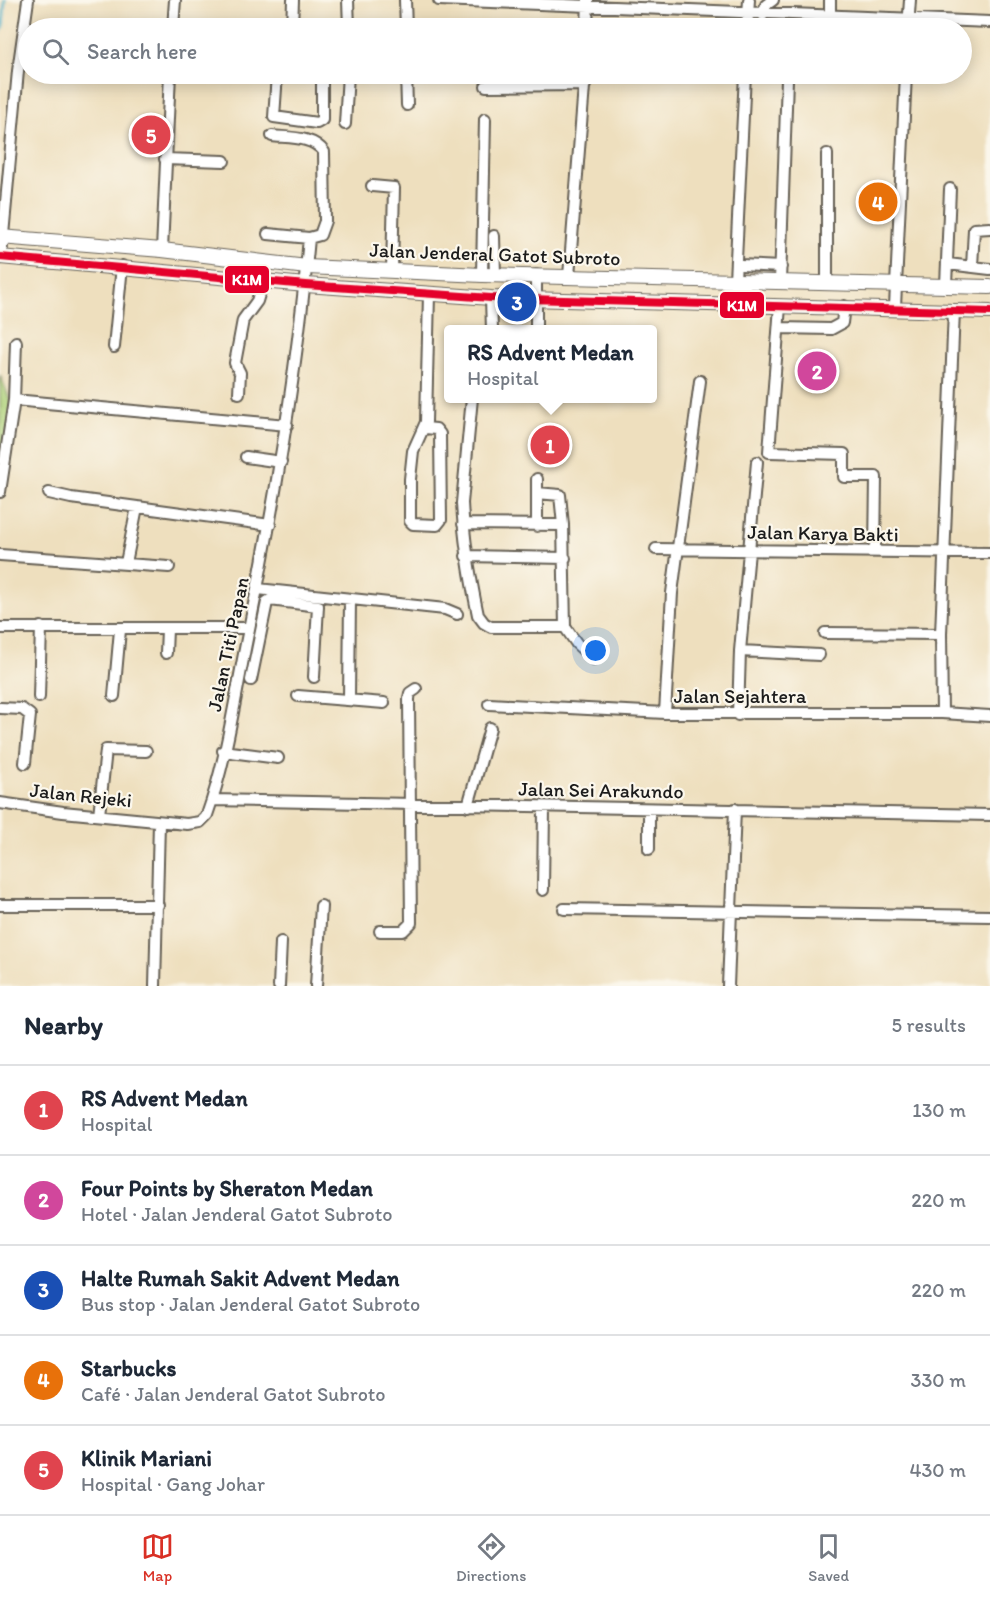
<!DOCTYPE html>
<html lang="en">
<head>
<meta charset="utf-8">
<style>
	:root { --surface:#fff; --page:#f2f2f3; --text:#1f2937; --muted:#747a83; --line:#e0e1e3; --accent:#d93025 }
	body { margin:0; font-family:Itim,sans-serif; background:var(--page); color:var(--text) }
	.you { position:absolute; left:596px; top:651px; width:21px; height:21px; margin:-15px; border:4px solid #fff; border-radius:50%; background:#1a73e8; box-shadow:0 0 0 9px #1a73e833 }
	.badge { display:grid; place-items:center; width:39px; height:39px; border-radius:50%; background:var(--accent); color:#fff; font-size:20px; font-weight:700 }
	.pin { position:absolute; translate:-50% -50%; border:3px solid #fff; box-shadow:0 2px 6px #0006 }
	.popup { position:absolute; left:444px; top:325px; width:213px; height:78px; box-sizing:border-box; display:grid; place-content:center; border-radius:6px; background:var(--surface); filter:drop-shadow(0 2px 4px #0005); font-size:20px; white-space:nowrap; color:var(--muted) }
	.popup b { font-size:22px; color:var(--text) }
	.popup::after { content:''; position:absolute; left:50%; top:100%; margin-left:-12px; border:12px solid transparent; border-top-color:var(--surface) }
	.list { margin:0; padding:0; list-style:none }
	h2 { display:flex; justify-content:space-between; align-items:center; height:78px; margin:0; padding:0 24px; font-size:26px }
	h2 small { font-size:20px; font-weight:400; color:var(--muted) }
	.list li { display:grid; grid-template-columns:39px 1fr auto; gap:18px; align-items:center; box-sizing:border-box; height:90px; padding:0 24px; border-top:2px solid var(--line) }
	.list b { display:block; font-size:22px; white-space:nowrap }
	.list p { margin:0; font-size:20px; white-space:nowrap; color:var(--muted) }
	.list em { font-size:20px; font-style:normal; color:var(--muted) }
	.icon { flex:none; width:33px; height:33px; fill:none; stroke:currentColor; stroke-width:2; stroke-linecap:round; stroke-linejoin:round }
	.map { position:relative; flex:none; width:990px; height:986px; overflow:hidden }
	.search { position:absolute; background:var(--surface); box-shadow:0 3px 15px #0003; left:18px; right:18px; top:18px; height:66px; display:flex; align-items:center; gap:15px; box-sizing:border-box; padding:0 21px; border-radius:33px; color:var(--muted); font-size:22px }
	.sheet { height:528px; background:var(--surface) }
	nav { display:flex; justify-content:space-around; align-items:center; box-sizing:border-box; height:84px; border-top:2px solid var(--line); background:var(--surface); font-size:16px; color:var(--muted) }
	nav a { display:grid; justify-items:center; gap:3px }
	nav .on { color:var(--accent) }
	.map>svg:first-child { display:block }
	.green { fill:#aed179; stroke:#65764a; stroke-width:1.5 }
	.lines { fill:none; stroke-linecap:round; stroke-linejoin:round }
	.stream { stroke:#46adc5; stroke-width:3 }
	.minor-casing { stroke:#666055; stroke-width:14 }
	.major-casing { stroke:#666055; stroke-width:16 }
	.minor { stroke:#fff; stroke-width:10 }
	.major { stroke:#fff; stroke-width:14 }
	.bus-1-casing { stroke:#fbf7ec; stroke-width:12 }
	.bus-1 { stroke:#e4002b; stroke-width:8 }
	.labels { text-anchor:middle; stroke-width:4.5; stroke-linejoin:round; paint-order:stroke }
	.street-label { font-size:20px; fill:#1c1c1c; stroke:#fbf7ec }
	.line-badge { stroke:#fbf7ec; stroke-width:2 }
	.badge-label { font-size:16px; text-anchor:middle; font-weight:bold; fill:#fff }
</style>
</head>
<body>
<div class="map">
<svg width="990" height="986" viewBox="0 0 990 986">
	<rect width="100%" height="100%" fill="#fbf7ec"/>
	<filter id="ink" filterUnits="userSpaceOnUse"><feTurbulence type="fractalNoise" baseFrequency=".0167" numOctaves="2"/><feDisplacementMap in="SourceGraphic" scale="12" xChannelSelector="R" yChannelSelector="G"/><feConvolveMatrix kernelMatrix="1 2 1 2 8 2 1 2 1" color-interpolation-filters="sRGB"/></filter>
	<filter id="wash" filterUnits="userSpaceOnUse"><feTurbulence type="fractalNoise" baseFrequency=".008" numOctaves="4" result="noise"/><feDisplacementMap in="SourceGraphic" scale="24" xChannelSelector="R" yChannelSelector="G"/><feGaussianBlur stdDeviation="1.35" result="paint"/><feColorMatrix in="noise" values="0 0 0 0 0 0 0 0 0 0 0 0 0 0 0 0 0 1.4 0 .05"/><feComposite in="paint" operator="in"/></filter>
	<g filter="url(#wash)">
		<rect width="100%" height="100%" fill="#eedfbe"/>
		<path class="green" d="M0,375L13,407L0,473Z"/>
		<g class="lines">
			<path class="stream" d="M0,33L3,27L5,0"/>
		</g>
	</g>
	<g filter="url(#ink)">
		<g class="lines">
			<defs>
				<path id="minor" d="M348,0L349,28
					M405,0L406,28
					M439,0L990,22
					M763,15L766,5L773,0
					M830,15V0
					M173,28L175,0
					M292,28L293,0
					M587,28L588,0
					M747,28L749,0
					M908,28L910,0
					M277,74L274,117L317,123L322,120V74
					M406,74L407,105
					M486,86L585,85
					M345,124L348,74
					M827,154V282
					M165,159L224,161
					M372,186L394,188L392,271
					M268,234L309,238L320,235L325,221L324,152C313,136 289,138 272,136
					M494,236L495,275
					M162,250L170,74
					M1,257L18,71L28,0
					M948,264L990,269
					M741,265L781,267
					M972,267L974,229L990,228
					M482,275L485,119
					M536,275V330
					M569,276L585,74
					M735,280L745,74
					M780,282L787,79
					M946,285L950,189
					M491,298L492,330
					M780,306L769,452L844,454V477H876L875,552
					M895,307L906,74
					M779,328L831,329L842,323L844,306
					M114,347L122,266
					M239,393L240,373L235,363L243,320L257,301L263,281
					M14,400L287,425
					M425,428L436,429L440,434L441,520L437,525L413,524L410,521V479L413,451L426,422L429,294
					M246,457L281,462
					M0,492L14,400L16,342
					M49,493L71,498L270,525
					M537,493L560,495L563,525
					M463,524L563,525L565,627H491L484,623L478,615C470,577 464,541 462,503L472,398
					M537,526V479
					M656,549L990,553
					M0,555L169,567
					M466,556L565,558
					M126,563L137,507
					M258,589L445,609L457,614
					M565,627L577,644L593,659
					M0,628H249
					M825,633L941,634
					M740,651L819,655
					M166,653L167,629
					M251,680L267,602L270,600L318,606L314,677
					M114,696L120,630
					M298,696L384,703
					M39,697L41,627
					M349,699L350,599
					M489,704L665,713H942L990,716
					M0,708L22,709L30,715L25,763
					M665,713L672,593L700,381
					M942,713L941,634L954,310
					M738,715L740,651L757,462
					M223,751L278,758
					M212,800L990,815
					M0,803L63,812L187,824L200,822L207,815C228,756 236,690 249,629C276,497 297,371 309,238
					M468,806L490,728
					M649,809V849
					M99,815L106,750L146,751
					M543,890L544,808
					M0,905H158
					M564,909L990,916
					M380,931H403L411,923L409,699L410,693L416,689
					M155,986L159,822
					M279,986L281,942
					M316,986L321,906
					M728,986L735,809"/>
				<path id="major" d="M0,237L162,250L307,267L482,275L990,287
					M0,257L306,285L491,298L990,312"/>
			</defs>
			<use href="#minor" class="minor-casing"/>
			<use href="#major" class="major-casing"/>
			<use href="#minor" class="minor"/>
			<use href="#major" class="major"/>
			<defs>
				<path id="bus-1" d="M0,257L306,285L491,298L990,312"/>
			</defs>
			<use href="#bus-1" class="bus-1-casing"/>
			<use href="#bus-1" class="bus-1"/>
		</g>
	</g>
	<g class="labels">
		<g class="street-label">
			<text transform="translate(495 254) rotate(2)" y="7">Jalan Jenderal Gatot Subroto</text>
			<text transform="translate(823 533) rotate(1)" y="7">Jalan Karya Bakti</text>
			<text transform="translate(228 644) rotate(-78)" y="7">Jalan Titi Papan</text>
			<text x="740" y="703">Jalan Sejahtera</text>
			<text transform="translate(601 790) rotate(1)" y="7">Jalan Sei Arakundo</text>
			<text transform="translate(81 795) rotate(6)" y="7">Jalan Rejeki</text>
		</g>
	</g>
	<g class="line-badge">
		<rect x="224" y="265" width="46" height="29" rx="6" fill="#e4002b"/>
		<rect x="719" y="291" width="46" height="28" rx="6" fill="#e4002b"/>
	</g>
	<g class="badge-label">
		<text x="247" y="285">K1M</text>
		<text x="742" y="311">K1M</text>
	</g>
</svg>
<div class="you"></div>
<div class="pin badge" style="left:550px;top:445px;background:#e0444e">1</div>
<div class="popup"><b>RS Advent Medan</b>Hospital</div>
<div class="pin badge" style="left:817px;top:371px;background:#d1479c">2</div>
<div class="pin badge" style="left:517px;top:302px;background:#1a4fb4">3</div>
<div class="pin badge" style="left:878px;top:202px;background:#e8710a">4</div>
<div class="pin badge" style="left:151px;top:135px;background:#e0444e">5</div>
<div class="search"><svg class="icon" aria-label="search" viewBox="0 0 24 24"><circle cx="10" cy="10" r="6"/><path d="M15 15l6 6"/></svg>Search here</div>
</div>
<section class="sheet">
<h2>Nearby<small>5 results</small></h2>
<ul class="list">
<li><span class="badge" style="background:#e0444e">1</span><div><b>RS Advent Medan</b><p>Hospital</p></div><em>130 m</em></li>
<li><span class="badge" style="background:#d1479c">2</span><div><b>Four Points by Sheraton Medan</b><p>Hotel · Jalan Jenderal Gatot Subroto</p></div><em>220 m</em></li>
<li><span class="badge" style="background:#1a4fb4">3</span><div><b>Halte Rumah Sakit Advent Medan</b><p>Bus stop · Jalan Jenderal Gatot Subroto</p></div><em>220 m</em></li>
<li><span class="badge" style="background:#e8710a">4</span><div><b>Starbucks</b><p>Café · Jalan Jenderal Gatot Subroto</p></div><em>330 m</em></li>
<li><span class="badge" style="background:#e0444e">5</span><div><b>Klinik Mariani</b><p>Hospital · Gang Johar</p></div><em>430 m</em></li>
</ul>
</section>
<nav>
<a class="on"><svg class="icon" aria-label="map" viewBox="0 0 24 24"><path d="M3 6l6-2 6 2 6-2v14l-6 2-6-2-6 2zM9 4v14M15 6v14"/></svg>Map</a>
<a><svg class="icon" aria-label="directions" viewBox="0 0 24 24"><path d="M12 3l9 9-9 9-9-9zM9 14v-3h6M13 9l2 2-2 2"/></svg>Directions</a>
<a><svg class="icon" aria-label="saved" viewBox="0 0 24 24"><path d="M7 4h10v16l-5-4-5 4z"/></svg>Saved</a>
</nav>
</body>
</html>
